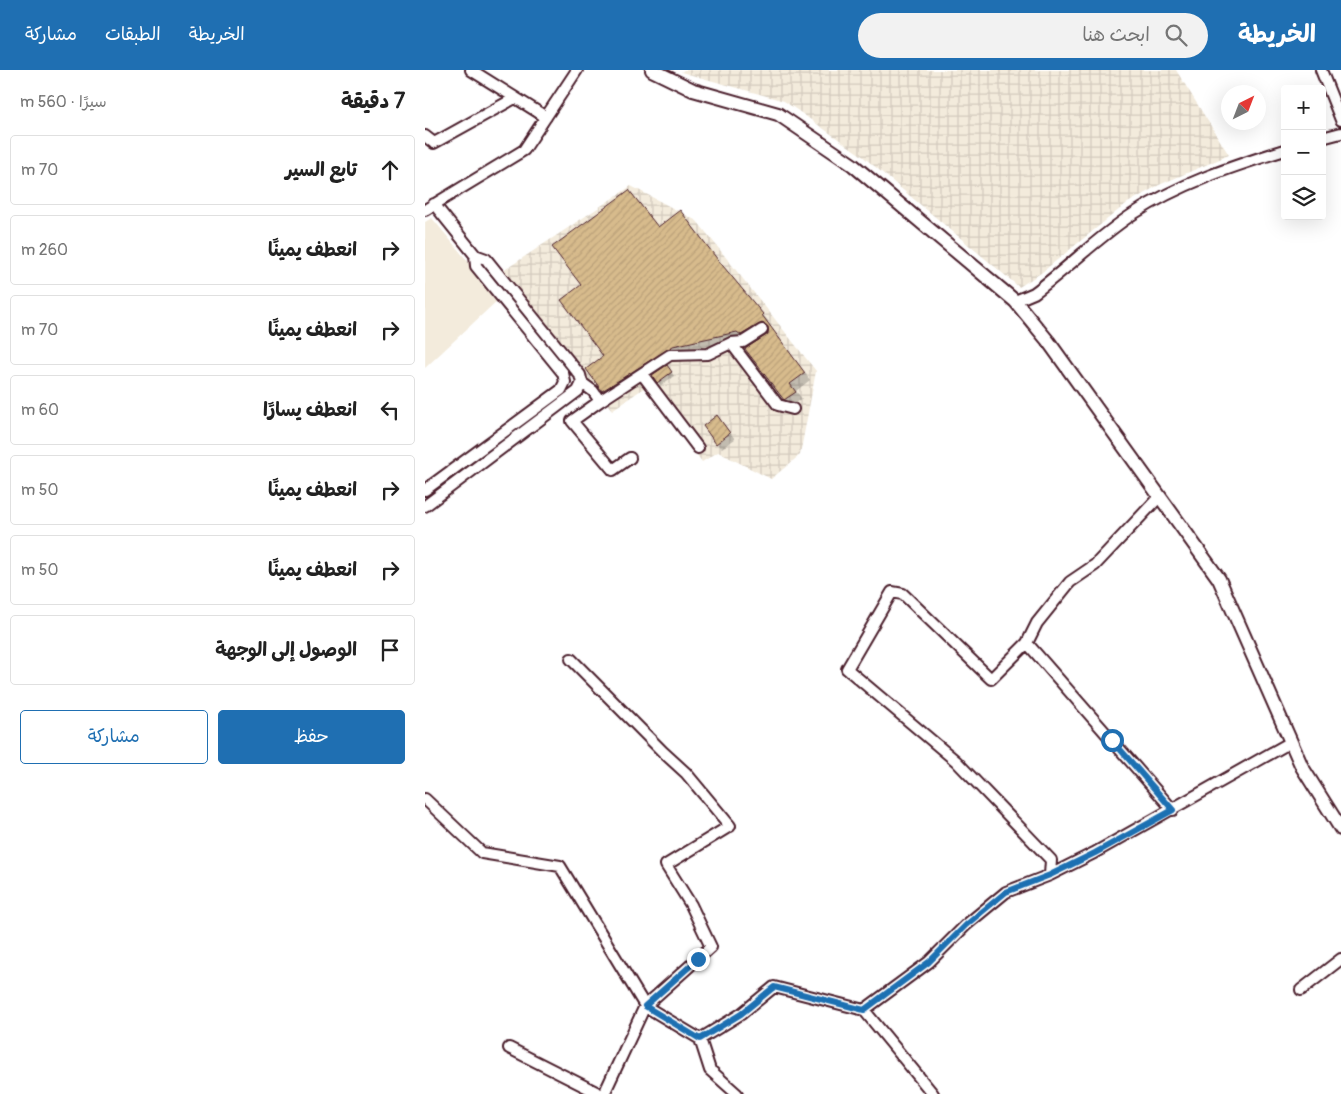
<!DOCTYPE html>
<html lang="ar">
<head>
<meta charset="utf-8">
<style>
	:root { --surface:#fff; --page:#f2f2f2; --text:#222; --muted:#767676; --line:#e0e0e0; --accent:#1f6fb2 }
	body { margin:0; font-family:Pangolin,"Playpen Sans Arabic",sans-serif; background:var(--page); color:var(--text); direction:rtl }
	.controls { position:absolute; right:15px; top:15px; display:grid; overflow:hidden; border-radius:5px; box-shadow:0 5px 20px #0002 }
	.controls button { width:45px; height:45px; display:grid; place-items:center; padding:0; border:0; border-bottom:1px solid var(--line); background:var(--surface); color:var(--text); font:25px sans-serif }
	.compass { position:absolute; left:796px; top:15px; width:45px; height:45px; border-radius:50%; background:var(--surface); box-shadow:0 5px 20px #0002; rotate:42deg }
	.stop { position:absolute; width:15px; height:15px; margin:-11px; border:4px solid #1f6fb2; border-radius:50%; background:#fff }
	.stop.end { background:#1f6fb2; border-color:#fff; box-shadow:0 1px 5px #0008 }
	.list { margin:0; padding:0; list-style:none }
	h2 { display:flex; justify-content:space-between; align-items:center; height:65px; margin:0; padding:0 20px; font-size:21px }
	h2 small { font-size:16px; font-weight:400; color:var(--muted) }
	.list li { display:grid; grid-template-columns:32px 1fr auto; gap:15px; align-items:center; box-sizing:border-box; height:70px; margin:0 10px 10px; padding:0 10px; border:1px solid var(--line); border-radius:5px }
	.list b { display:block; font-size:19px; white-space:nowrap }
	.list em { font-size:16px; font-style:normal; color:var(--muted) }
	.actions { display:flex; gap:10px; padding:15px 20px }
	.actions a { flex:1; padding:11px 0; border:1px solid var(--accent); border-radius:5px; text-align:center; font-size:18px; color:var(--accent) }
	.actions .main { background:var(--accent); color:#fff }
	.icon { flex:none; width:28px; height:28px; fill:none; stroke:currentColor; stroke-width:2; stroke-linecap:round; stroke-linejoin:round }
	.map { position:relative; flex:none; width:916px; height:1024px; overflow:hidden; direction:ltr }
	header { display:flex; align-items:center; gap:30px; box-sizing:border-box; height:70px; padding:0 25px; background:var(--accent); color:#fff }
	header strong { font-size:24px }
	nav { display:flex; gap:28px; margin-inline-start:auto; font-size:18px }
	.search { width:350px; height:45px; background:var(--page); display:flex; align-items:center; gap:12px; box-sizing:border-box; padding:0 18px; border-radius:28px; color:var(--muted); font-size:19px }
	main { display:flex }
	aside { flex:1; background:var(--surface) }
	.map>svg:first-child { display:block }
	.built { fill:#f3ebdc }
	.industrial { fill:url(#industrial-grid) }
	.shadow { fill:#0003 }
	.building { fill:url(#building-hatch); stroke:#4a1f2b }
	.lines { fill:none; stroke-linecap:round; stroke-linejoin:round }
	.minor-casing { stroke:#4a1f2b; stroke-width:14 }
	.major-casing { stroke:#4a1f2b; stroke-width:16 }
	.minor { stroke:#fff; stroke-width:10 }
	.major { stroke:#fff; stroke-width:12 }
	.route { stroke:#1f6fb2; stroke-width:6 }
</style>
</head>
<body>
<header>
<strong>الخريطة</strong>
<div class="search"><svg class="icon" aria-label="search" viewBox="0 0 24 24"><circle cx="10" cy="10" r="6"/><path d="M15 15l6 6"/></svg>ابحث هنا</div>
<nav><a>الخريطة</a><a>الطبقات</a><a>مشاركة</a></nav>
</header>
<main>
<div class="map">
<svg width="916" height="1024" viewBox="0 0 916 1024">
	<defs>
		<pattern id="industrial-grid" width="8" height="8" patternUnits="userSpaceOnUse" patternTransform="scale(1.25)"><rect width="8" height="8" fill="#f3ebdc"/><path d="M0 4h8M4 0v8" fill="none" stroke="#d2c9bd"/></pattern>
		<pattern id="building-hatch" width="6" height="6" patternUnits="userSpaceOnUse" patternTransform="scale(1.25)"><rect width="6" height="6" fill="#d7bb8c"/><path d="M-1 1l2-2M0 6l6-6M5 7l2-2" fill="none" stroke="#baa079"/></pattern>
	</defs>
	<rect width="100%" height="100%" fill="#fff"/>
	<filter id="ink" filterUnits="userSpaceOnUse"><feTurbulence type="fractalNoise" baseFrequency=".02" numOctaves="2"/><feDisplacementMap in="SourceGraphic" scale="10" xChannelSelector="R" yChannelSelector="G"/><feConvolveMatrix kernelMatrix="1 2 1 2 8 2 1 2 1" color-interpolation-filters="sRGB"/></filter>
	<g filter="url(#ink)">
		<path class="built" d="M7,148L74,229L0,298V152Z"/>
		<path class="industrial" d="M259,0H751L804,85L734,115L701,134L616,203L594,217L436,85L359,31L256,2Z
			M206,116L272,151L391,301L375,385L346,409L293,382L277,392L222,316L187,340L78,201Z"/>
		<path class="shadow" d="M204,121L233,158L255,142L262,149L299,198L344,252L342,253L385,310L371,321L377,329L367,335L360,329L344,259L323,271L319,269L255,282L185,327L178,321L162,299L180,286L157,215Z
			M245,300L249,306L236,315L233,312Z
			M297,352L310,369L297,378L292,373Z"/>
		<path class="building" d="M204,120L233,157L255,140L293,190L338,244L337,245L380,303L365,314L371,322L359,330L320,279L343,264V257L337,253L316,265L312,262L248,276L177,321L161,299L178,286L136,230L156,215L127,177Z
			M242,295L247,302L232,313L227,305Z
			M292,345L305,363L291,374L278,356Z"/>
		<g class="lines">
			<defs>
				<path id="minor" d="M46,0L121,47
					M896,0L916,50
					M0,66L9,73L90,28
					M897,68L916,63
					M0,140L99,80L152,0
					M590,231L609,223C643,198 673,167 708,144C754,114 808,96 860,80
					M306,273L353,335L368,339
					M217,304L273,378
					M157,313L168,321L175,331L245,285L283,284L306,273L318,272L337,260
					M175,331L147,351L188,400L205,388
					M0,420L136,320L140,312L138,303L51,196L50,185L9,134
					M734,427L670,495L645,512L612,553L602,573L748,740
					M0,436L153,321L157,313L155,305L61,189L50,185
					M602,573L566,609L478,524L467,522L422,599L531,691L626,790L625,805
					M146,589L238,682L261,703L305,756L241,795L266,835L286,877L220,936L275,969L316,944L349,917L439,940L508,1024
					M0,729L57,783L135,796L220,936L179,1024
					M876,920L916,889
					M439,940L504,892L541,855L581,822L625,805L669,783L866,672
					M275,969L285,1000L312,1024
					M84,978L175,1024"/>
				<path id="major" d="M227,0L268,20L353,44L428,95L590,231L623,271L794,509L877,697L916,759"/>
			</defs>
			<use href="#minor" class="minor-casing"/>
			<use href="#major" class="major-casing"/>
			<use href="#minor" class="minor"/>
			<use href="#major" class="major"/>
		</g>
	</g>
	<g class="lines" filter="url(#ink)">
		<path class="route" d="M273,889L220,936L275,969L316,944L349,917L439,940L504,892L541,855L581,822L625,805L670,783L748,740L687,670"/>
	</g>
</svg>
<div class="controls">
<button>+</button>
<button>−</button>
<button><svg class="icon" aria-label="layers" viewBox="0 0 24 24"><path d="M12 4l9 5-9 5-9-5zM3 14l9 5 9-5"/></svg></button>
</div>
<svg class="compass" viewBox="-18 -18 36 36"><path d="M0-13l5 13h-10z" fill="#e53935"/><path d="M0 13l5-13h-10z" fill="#767676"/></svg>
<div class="stop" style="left:687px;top:670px"></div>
<div class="stop end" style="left:273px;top:889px"></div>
</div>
<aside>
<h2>7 دقيقة<small>سيرًا · 560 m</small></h2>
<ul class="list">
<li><svg class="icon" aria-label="ahead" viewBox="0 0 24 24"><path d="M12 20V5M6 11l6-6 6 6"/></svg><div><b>تابع السير</b></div><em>70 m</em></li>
<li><svg class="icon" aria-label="right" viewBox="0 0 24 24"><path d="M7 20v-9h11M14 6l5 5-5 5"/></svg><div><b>انعطف يمينًا</b></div><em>260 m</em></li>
<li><svg class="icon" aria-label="right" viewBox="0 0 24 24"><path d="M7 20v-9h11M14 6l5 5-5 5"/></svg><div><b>انعطف يمينًا</b></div><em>70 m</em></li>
<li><svg class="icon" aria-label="left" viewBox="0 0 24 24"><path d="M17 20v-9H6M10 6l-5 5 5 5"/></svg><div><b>انعطف يسارًا</b></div><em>60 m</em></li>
<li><svg class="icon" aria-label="right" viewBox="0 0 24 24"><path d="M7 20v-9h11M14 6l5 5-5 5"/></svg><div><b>انعطف يمينًا</b></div><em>50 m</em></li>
<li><svg class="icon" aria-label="right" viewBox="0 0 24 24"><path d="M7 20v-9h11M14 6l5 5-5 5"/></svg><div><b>انعطف يمينًا</b></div><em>50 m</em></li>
<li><svg class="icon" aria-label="arrive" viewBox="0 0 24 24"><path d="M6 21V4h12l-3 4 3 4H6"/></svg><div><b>الوصول إلى الوجهة</b></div></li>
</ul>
<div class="actions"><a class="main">حفظ</a><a>مشاركة</a></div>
</aside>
</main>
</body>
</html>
